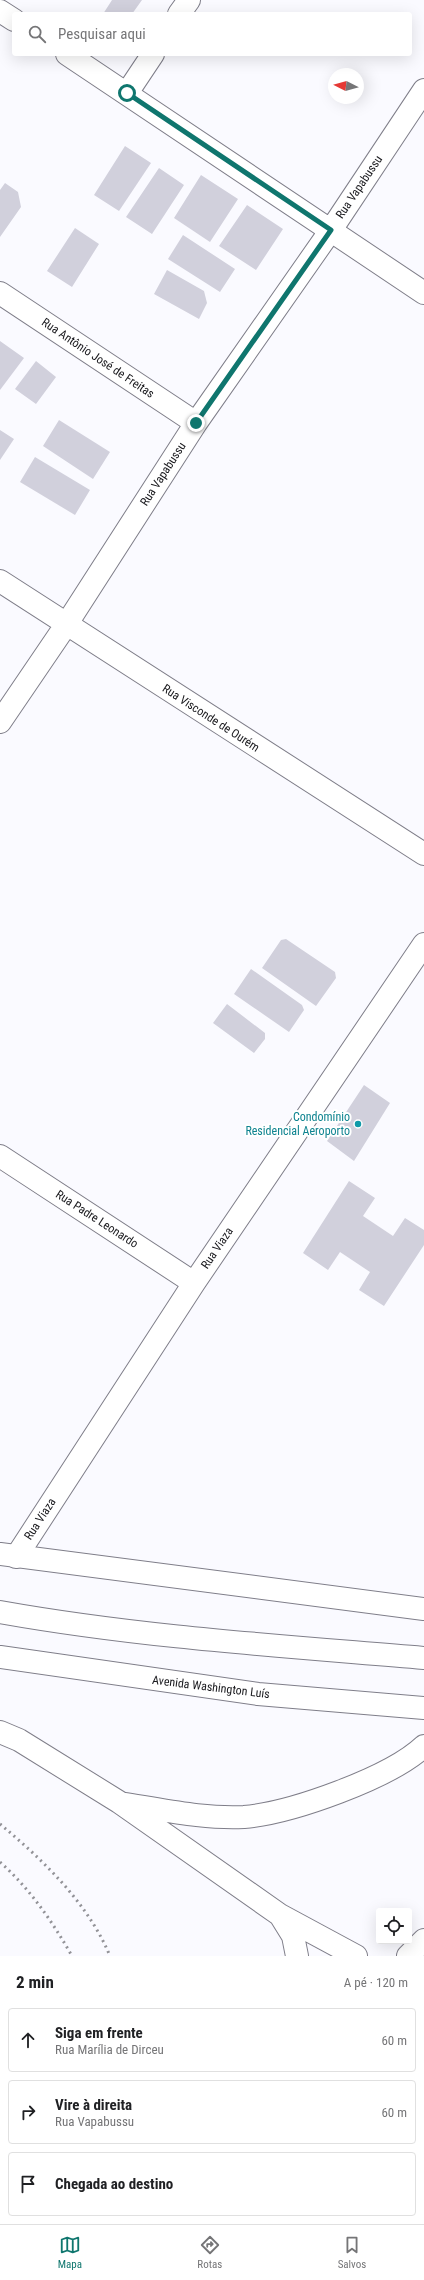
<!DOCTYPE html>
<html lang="pt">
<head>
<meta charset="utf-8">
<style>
	:root { --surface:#fff; --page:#f6f6f6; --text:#202124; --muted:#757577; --line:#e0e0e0; --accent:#0f766e }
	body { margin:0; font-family:"Roboto Condensed",sans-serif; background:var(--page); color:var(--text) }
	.controls { position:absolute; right:12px; bottom:12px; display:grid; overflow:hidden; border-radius:4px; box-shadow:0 4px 16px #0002 }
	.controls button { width:36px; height:36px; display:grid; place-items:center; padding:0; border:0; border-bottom:1px solid var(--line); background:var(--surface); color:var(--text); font:20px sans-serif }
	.compass { position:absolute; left:328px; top:68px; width:36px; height:36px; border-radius:50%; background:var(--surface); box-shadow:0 4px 16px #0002; rotate:276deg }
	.stop { position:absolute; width:12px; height:12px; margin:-9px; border:3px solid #0f766e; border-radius:50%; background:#fff }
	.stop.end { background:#0f766e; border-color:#fff; box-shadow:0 1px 4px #0008 }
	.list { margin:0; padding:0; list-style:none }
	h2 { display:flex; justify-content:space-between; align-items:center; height:52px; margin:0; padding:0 16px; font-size:17px }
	h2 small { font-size:13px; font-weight:400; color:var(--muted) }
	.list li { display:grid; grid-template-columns:26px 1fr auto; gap:12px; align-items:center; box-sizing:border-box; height:64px; margin:0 8px 8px; padding:0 8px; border:1px solid var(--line); border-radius:4px }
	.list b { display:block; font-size:15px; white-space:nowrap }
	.list p { margin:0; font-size:13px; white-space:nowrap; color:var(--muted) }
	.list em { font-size:13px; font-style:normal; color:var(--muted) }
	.icon { flex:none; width:22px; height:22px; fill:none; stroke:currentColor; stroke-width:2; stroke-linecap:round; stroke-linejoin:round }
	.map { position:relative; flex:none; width:424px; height:1956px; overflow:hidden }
	.search { position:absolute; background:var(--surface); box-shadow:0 4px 16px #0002; left:12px; right:12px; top:12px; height:44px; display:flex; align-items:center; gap:10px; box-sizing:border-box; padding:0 14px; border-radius:4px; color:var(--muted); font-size:15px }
	.sheet { height:268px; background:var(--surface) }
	nav { display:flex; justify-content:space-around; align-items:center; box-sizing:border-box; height:56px; border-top:1px solid var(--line); background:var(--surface); font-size:11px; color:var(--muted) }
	nav a { display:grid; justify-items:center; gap:2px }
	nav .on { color:var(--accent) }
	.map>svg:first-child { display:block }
	.building { fill:#d1d0dc }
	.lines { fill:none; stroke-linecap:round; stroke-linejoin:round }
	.street-casing { stroke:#7f7e89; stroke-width:24 }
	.primary-casing { stroke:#7f7e89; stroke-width:24 }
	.highway-casing { stroke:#7f7e89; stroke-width:24 }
	.street { stroke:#fff; stroke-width:22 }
	.primary { stroke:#fff; stroke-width:22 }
	.highway { stroke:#fff; stroke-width:22 }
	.rail { stroke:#929297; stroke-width:3; stroke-dasharray:2 4; stroke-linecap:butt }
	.route { stroke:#0f766e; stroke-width:5 }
	.culture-dot { fill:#0f9aa8; stroke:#fff; stroke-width:1.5 }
	.labels { text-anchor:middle; stroke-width:4; stroke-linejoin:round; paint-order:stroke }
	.street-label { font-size:12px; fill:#18181c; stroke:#fff }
	.culture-label { font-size:12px; fill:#0d838f; stroke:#fff; text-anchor:end }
</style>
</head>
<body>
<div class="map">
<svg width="424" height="1956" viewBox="0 0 424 1956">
	<rect width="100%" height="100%" fill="#fafaff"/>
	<path class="building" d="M112,0H142L132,14H103Z
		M125,146L151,163L119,211L94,195Z
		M159,168L184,185L152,234L126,217Z
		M201,175L238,199L210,242L174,218Z
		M5,183L18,192L21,207L0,237V190Z
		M247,205L283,229L256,270L219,246Z
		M75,228L99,244L72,287L47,271Z
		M183,235L235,269L220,292L168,259Z
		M167,270L204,291L207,303L199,319L154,294Z
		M0,341L24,358L0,390Z
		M36,361L56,377L36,404L15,389Z
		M59,420L110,452L93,479L43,446Z
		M0,430L14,439L0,460Z
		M35,457L90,490L75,515L20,482Z
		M286,939L335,972L336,978L316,1006L262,968L281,940Z
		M251,969L302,1005L304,1010L289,1032L234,994Z
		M227,1004L265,1033V1039L254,1053L213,1023Z
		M364,1085L390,1103L354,1161L327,1141Z
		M349,1181L375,1198L363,1216L393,1236L405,1218L424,1230V1245L384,1306L359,1290L370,1272L340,1252L328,1270L303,1253Z"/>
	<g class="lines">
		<defs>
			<path id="street" d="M0,11L14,20
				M179,14L189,0
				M67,54L424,293
				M127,93L153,54
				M0,293L196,423
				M0,581L424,854
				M0,722L66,625L196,423L331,230L424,90
				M0,1156L194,1283
				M16,1557L194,1283L424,944"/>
			<path id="primary" d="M408,1956L424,1940"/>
			<path id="highway" d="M0,1554L424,1609
				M0,1612C140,1637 283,1646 424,1658
				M0,1657L258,1694L424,1708
				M0,1732L19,1740L119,1802L280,1915L356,1956
				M126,1804C165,1810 204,1819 244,1817C291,1813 390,1778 424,1746
				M280,1915L293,1936L297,1956"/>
		</defs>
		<use href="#street" class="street-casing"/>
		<use href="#primary" class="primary-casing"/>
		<use href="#highway" class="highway-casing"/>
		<use href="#street" class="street"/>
		<use href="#primary" class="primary"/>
		<use href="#highway" class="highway"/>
		<path class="rail" d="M0,1824C43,1860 88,1903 110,1956
			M0,1862C30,1889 52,1921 72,1956"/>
	</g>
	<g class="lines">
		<path class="route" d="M127,93L331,230L196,423"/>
	</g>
	<circle class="culture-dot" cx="358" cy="1124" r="4"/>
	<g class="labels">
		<g class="street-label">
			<text transform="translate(359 187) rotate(-56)" y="4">Rua Vapabussu</text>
			<text transform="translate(98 358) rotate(34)" y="4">Rua Antônio José de Freitas</text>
			<text transform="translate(163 474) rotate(-57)" y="4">Rua Vapabussu</text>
			<text transform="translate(211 718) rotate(33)" y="4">Rua Visconde de Ourém</text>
			<text transform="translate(97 1219) rotate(33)" y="4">Rua Padre Leonardo</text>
			<text transform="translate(217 1248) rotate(-56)" y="4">Rua Viaza</text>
			<text transform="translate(40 1519) rotate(-57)" y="4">Rua Viaza</text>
			<text transform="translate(211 1687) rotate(7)" y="4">Avenida Washington Luís</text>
		</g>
		<g class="culture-label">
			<text x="350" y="1121">Condomínio<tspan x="350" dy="14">Residencial Aeroporto</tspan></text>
		</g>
	</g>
</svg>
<div class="controls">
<button><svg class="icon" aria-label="locate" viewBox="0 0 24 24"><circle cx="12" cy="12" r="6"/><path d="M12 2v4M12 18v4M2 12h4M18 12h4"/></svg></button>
</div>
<svg class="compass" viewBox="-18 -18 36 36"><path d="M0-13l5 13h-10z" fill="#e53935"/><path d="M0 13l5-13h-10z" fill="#757577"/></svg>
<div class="stop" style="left:127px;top:93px"></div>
<div class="stop end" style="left:196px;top:423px"></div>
<div class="search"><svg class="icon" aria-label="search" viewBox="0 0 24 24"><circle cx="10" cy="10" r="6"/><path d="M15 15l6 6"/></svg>Pesquisar aqui</div>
</div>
<section class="sheet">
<h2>2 min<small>A pé · 120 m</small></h2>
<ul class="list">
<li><svg class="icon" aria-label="ahead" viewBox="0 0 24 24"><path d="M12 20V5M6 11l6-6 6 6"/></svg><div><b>Siga em frente</b><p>Rua Marília de Dirceu</p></div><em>60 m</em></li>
<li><svg class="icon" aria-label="right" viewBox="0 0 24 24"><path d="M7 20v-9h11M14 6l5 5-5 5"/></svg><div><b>Vire à direita</b><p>Rua Vapabussu</p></div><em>60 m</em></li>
<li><svg class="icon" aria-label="arrive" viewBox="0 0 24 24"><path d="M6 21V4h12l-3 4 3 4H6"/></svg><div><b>Chegada ao destino</b></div></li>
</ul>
</section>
<nav>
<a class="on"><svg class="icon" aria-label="map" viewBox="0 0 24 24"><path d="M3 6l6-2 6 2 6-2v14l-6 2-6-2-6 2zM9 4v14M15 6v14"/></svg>Mapa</a>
<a><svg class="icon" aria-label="directions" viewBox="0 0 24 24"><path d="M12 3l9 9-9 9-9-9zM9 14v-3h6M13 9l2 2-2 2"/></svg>Rotas</a>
<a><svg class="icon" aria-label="saved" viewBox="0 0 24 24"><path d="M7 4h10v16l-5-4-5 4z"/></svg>Salvos</a>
</nav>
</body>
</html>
